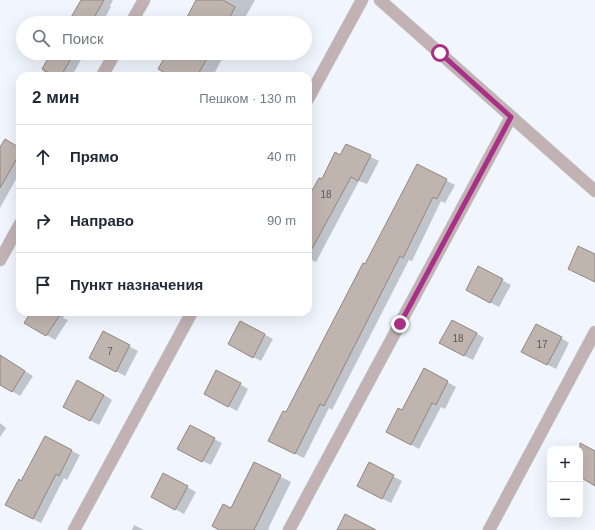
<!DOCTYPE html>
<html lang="ru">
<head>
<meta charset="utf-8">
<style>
	:root { --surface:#fff; --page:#f6f6f7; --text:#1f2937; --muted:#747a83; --line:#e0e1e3 }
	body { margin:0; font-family:Helvetica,sans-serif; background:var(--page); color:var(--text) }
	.controls { position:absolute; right:12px; bottom:12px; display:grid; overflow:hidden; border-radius:8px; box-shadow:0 4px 16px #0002 }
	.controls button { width:36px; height:36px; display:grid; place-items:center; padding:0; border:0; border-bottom:1px solid var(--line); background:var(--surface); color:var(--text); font:20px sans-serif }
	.stop { position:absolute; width:12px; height:12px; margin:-9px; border:3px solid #a83187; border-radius:50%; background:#fff }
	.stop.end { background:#a83187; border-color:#fff; box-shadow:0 1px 4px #0008 }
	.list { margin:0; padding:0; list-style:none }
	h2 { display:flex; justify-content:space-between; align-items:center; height:52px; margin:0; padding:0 16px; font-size:17px }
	h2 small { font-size:13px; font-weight:400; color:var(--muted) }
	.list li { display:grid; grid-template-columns:26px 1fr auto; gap:12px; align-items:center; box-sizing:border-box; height:64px; padding:0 16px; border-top:1px solid var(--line) }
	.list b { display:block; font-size:15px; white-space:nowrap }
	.list em { font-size:13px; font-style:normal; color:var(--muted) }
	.icon { flex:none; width:22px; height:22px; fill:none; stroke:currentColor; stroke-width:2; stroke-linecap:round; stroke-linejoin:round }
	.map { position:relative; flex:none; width:595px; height:530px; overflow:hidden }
	.search { position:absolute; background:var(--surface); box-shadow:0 4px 16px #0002; left:16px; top:16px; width:296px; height:44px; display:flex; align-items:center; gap:10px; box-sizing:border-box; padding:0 14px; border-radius:22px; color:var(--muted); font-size:15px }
	.panel { position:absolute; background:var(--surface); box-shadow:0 4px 16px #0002; left:16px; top:72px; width:296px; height:244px; border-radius:12px }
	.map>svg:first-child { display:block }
	.shadow { fill:#0003 }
	.building { fill:#c0b5ae; stroke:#918780 }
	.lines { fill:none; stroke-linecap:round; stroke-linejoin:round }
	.minor-casing { stroke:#ccd0d8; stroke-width:13 }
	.minor { stroke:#c2b2b4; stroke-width:12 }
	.route { stroke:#a83187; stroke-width:5 }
	.labels { text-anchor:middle; stroke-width:3.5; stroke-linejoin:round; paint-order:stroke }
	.number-label { font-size:10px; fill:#5b5a5b }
</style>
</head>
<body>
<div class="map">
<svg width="595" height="530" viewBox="0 0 595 530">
	<rect width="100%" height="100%" fill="#f1f5fe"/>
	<path class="shadow" d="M82,0H113L110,6L111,7L102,23H79Z
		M198,0H255L242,23H185Z
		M52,53H77L83,56L72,76H41Z
		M168,53H225L213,76H160L163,71Z
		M346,145L379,161L367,184L359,181L316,262L308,258V200L341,156Z
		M0,149H20V172L0,208Z
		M417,165L455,185L445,203L441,201L412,261L409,260L332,410L329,408L304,458L277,445L287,414L366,266Z
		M479,268L511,285L499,307L475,295Z
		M32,312H67L63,318L68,320L55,340L25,322Z
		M241,322L273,339L261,361L238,349Z
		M103,333L138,351L125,376L99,362Z
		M476,333L484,338L473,360L449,348Z
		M561,338L569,343L556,369L531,356Z
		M3,358L33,376L20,396L0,384V363Z
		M424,369L456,387L445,409L441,407L419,449L395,436L402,411Z
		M240,384L248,389L237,411L213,398Z
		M104,395L112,400L99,425L71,410Z
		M0,423L6,428L0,437Z
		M214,439L222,443L211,465L187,453Z
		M72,451L80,455L67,480L64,478L41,523L15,510L22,482Z
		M254,463L291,482L268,529L270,530H220Z
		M370,464L402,481L391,503L367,491Z
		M187,487L196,492L184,514L160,501Z
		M134,525L144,530H132Z"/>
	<path class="building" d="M81,0H104L91,23H77L70,19Z
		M196,0H223L235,7L227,23H193L186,19Z
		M51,53H74L61,76H55L42,69Z
		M167,53H200L208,57L197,76H170L158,69Z
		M5,139L20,148V153L0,188V147Z
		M346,144L371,155L358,181L351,177L308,256V198L319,178L322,179L335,152L340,155Z
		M417,164L447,179L437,199L433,197L403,258L400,256L324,406L320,404L295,454L268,441L283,411L286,412L363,263L365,264Z
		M578,246L595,254V282L568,269Z
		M478,266L503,279L490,303L466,290Z
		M31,312H62L46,336L24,323Z
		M452,320L477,333L464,356L439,343Z
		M240,321L265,334L253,358L228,344Z
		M536,324L562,337L547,365L521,352Z
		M103,331L130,345L116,372L89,358Z
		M0,355L25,371L12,392L0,385Z
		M424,368L448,381L436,405L432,403L411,445L386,432L398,408L402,410Z
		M216,370L241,383L228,407L204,394Z
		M77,380L104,395L90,421L63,407Z
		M190,425L215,438L202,462L177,449Z
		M45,436L72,450L59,476L56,474L33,519L5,505L19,479L21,481Z
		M580,443L595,451V486L580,477Z
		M254,462L281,475L254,530H219L212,526L223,504L231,508Z
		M369,462L394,475L382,499L357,486Z
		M163,473L188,486L175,510L151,497Z
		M345,514L376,530H337Z"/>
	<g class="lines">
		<defs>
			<path id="minor" d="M380,0L595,191
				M131,23L144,0
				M102,76L115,53
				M308,99L362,0
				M0,260L20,224
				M74,530L192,312
				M289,530L511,117
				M489,530L595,332"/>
		</defs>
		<use href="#minor" class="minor-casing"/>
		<use href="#minor" class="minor"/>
	</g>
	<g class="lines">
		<path class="route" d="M400,324L511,117L440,53"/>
	</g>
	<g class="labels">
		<g class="number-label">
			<text x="326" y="198">18</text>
			<text x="458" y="342">18</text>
			<text x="542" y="348">17</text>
			<text x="110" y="355">7</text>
		</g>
	</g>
</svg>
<div class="controls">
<button>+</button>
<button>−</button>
</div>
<div class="stop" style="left:440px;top:53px"></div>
<div class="stop end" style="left:400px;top:324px"></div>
<div class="search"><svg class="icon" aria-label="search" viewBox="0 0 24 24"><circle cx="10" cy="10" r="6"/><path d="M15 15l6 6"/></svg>Поиск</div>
<section class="panel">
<h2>2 мин<small>Пешком · 130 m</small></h2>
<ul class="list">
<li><svg class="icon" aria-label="ahead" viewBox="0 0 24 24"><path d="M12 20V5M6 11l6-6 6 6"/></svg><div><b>Прямо</b></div><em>40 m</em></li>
<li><svg class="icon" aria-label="right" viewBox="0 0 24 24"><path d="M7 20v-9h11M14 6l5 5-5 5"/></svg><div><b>Направо</b></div><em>90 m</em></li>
<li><svg class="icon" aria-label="arrive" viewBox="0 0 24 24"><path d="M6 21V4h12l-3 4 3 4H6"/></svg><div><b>Пункт назначения</b></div></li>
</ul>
</section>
</div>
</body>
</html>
